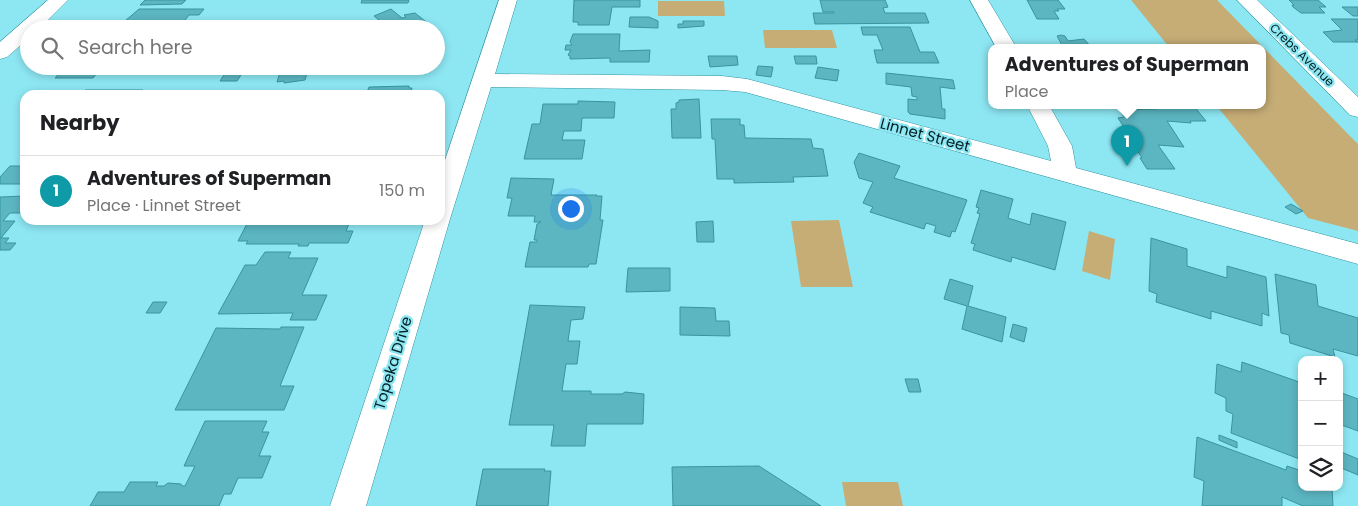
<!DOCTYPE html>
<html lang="en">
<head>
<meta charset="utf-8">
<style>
	:root { --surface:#fff; --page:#f6f6f6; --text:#202124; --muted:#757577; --line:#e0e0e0; --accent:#a50d16 }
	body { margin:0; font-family:Poppins,sans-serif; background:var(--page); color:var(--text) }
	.controls { position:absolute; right:15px; bottom:15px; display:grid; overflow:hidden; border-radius:10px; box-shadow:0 2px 8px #0003 }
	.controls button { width:45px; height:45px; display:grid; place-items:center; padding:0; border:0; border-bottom:1px solid var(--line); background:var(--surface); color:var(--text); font:25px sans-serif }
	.you { position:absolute; left:570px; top:208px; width:18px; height:18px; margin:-12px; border:4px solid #fff; border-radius:50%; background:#1a73e8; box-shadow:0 0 0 8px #1a73e833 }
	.badge { display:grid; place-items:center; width:32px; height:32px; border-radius:50%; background:var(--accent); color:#fff; font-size:16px; font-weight:700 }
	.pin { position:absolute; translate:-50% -41px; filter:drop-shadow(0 1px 2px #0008) }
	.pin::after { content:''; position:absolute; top:26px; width:18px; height:15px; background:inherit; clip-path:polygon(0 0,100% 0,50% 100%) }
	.popup { position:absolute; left:988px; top:44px; width:278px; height:65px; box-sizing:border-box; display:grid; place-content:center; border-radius:10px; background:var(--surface); filter:drop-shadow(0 1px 4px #0005); font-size:16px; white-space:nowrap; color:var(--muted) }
	.popup b { font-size:19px; color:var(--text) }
	.popup::after { content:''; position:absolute; left:50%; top:100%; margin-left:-10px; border:10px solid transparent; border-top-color:var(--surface) }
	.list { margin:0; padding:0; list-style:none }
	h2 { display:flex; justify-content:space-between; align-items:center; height:65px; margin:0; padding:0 20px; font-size:21px }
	h2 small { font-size:16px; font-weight:400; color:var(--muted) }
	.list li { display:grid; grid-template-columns:32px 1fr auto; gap:15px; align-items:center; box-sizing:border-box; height:70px; padding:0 20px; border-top:1px solid var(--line) }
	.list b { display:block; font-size:19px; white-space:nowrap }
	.list p { margin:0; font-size:16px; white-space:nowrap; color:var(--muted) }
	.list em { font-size:16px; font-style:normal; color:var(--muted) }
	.icon { flex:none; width:28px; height:28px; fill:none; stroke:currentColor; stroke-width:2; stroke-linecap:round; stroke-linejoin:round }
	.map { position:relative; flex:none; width:1358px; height:506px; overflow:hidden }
	.search { position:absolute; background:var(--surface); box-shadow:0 2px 8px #0003; left:20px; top:20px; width:425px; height:55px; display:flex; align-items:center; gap:12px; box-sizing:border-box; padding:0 18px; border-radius:28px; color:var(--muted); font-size:19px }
	.panel { position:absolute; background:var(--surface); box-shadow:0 2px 8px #0003; left:20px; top:90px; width:425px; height:135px; border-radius:15px }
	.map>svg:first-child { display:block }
	.green { fill:#c6ad76 }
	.building { fill:#5bb6c2; stroke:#3695a0 }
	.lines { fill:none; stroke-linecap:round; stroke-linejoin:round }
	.street-casing { stroke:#34939e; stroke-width:1 }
	.street { fill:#fff; fill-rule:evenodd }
	.labels { text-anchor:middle; stroke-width:4.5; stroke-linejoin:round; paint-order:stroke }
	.far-street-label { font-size:12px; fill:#011e21; stroke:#8de7f3 }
	.street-label { font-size:15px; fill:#011e21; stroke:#8de7f3 }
</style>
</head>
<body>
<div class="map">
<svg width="1358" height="506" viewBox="0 0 1358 506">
	<rect width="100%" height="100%" fill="#8de7f3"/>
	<path class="green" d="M1131,0H1217L1348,134L1358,144V231L1308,218L1216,105H1262V47H1169Z
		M658,1H724L725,16H658Z
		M763,30H832L837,48H765Z
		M839,220L853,287H801L791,221Z
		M1089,231L1115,239L1110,280L1082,271Z
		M842,482H898L903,506H846Z"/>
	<path class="building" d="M145,0H186L182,4L140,5Z
		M362,0H409L408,3H361Z
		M574,0H640V7H612L609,25H578V22H573Z
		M820,0H885L888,7L883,8L885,13H925L929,23L815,24L813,13H834V12H823Z
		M1027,0H1058L1065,9H1057L1059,11H1054L1059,19H1037Z
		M1289,0H1318L1326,7H1319L1325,13H1301L1293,7L1292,5H1294Z
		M1342,7H1358V16H1353Z
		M139,9H204L199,15H189L181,25L172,29H121L128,21H125Z
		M391,9L402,18L406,17L404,15L415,13L430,25L421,29H350L379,20L374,16Z
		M630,17H649L658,21V28L629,27Z
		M1331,19H1358V40H1355L1358,42H1333L1323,32L1342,30Z
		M683,21H704V26L678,28V24H683Z
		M861,27H910L920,52H934L939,63H877L874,50H883L877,35H863Z
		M573,34H620L619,51L650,50L649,62H610V58L570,59V56L568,55L571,50H565L566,45H572L570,42Z
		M1061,35L1065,36L1068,41L1084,39L1091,47H1061H1063L1057,36Z
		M708,56H737L738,65L710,67Z
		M794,56H816L817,64H796Z
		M66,66H103L93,78H55Z
		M138,66H155L150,71L133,72Z
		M282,66H309L305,80L284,83V81L277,82Z
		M758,66L773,67L771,77L756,75Z
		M818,67L839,70L837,81L815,78Z
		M226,72H243L237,81H220Z
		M886,73L953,80L955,89L940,87L942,109H945V119L910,114L908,112V99L917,100V97L912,96L911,87L886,84Z
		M409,86V88H412L410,95H366L369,87Z
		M85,90H143L139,95H146H80Z
		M699,99L701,138H672L671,109H676V103L679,102V100Z
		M578,101L615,102L614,118H582L581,131H564L562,140H585L582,159H524L532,124H540L543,104H578Z
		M1153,105H1193L1206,121H1190L1191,123L1167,121L1184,147L1158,145L1175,169H1147L1140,158H1142L1135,147H1137L1118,118L1124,117L1119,110L1157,109Z
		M711,119H740V125H744L745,138L811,139L813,148L823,149L828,176L793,177L794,182L734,183V179H717L715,139H712Z
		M859,153L900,166L894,178L967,200L955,232L952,231L950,237L934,232L936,226L926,223L924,229L870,212L873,207L863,203L873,182L859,178L854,162Z
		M10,166H25V184H0V177Z
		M511,178L554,179L551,195H597L596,196H602L600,220H603L596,264H589L588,267H525L530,242H537V240H534L537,224L541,222H534L535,216H508L512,198H507Z
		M981,190L1013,199L1008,218L1030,225L1032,213L1066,222L1055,270L1012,257L1011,262L973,250L975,244L971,243L980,214L977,213L979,208L976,207Z
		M25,196V213H10L3,221H15L1,238H9L5,243H16L10,250H0V197Z
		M1291,204L1303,211L1296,214L1285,207Z
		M249,220H347L346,224H349L346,231H353L348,243H309L308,246H298L299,244H246L248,241H238Z
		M713,221L714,242H697L696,222Z
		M1151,238L1187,249V266L1227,278V266L1266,277L1269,316L1262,313V326L1211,311V319L1156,302L1157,294L1149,291Z
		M265,252H291L288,258H318L302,295H327L316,320H290L293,313L218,314L245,265H256Z
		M628,268H670V291L626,292Z
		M1275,274L1316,285L1318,306L1358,318V356L1333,349L1335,357L1290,343L1289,335L1281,333Z
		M950,279L973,286L968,306L1006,317L1002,342L962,329L967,306L944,299Z
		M153,302H167L160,313H146Z
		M530,305L585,307L583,319L571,320L568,341H580L577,364H566L562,391H591V394H622L625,392L644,394L643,424H587L585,446H551L554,425H509Z
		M680,307L715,308L716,321H729L730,336L680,335Z
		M1013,324L1027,328L1024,342L1010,337Z
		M281,327H304L280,386H294L284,410H175L216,328L280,329Z
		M1242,362L1302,383V460L1231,433L1233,414L1226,411V398L1215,393L1217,364L1241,372Z
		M905,379H918L921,392H909Z
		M1339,392L1358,399V431L1339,424Z
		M205,421H267L262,432H269L259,456H271L262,478H238L231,494H224L219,506H90L98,492H124L130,482H158L156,486H164L168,483L181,484L182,486H185L195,466H184Z
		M1219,435L1237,442V448L1219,440Z
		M1197,437L1286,470L1287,466L1302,471V487H1332L1333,506H1303L1282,497V506H1202L1204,481L1194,477Z
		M1339,451L1358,459V475L1339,467Z
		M759,466L821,506H673L672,467Z
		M483,469H545L544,471H551L548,506H476Z"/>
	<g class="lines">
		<defs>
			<path id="street" d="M48,0H68L39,29H29V38L7,57L0,59V42Z
				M499,0H517L495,74L722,76L747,79L1051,161L1048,146L1027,105H1049L1072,146L1076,168L1358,244V264L745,92L722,90L491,87L450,219L366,506H330L425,220H440V175Z
				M970,0H988L1016,47H996Z
				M1237,0H1257L1358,97V117L1350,115Z"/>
		</defs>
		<use href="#street" class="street-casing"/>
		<use href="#street" class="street"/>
	</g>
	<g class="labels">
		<g class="far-street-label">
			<text transform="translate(1302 55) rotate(44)" y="4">Crebs Avenue</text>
		</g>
		<g class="street-label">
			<text transform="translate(925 135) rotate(15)" y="5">Linnet Street</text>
			<text transform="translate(393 363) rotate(-73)" y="5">Topeka Drive</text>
		</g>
	</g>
</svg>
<div class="controls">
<button>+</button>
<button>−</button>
<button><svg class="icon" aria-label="layers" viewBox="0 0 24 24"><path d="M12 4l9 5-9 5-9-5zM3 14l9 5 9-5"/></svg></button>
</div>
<div class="you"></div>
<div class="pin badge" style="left:1127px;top:166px;background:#0f9aa8">1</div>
<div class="popup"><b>Adventures of Superman</b>Place</div>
<div class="search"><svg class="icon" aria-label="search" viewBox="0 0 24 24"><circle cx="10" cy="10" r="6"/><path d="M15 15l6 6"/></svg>Search here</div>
<section class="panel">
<h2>Nearby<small></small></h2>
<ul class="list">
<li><span class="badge" style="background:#0f9aa8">1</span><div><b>Adventures of Superman</b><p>Place · Linnet Street</p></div><em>150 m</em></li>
</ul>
</section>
</div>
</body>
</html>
